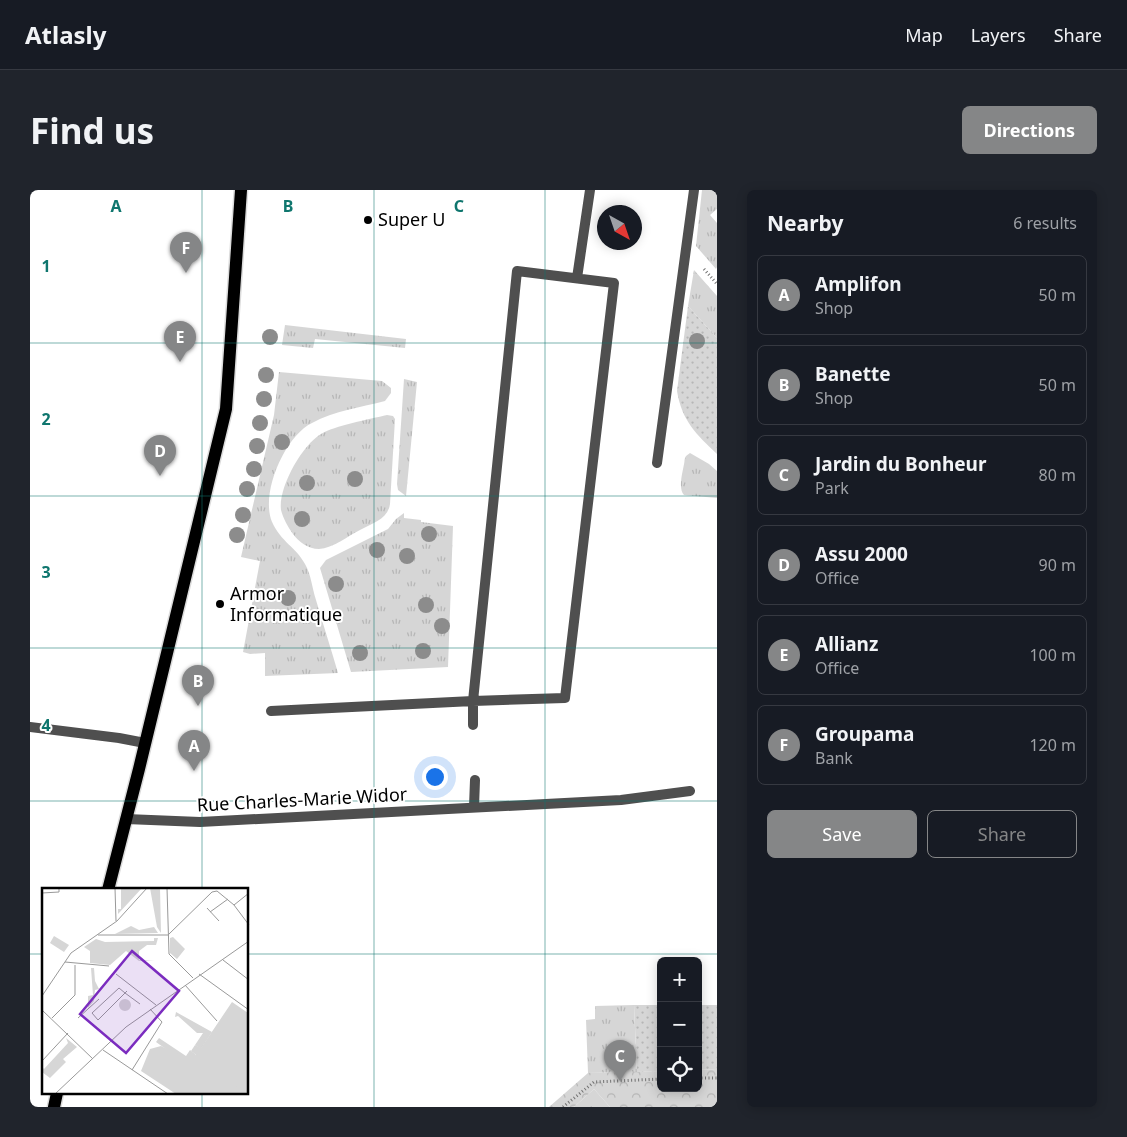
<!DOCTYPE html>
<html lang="en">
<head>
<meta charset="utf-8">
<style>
	:root { --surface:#171b24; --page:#20242c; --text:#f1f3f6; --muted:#9ea1a6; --line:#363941; --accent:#858687 }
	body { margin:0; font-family:"Noto Sans",sans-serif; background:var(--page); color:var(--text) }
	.controls { position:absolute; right:15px; bottom:15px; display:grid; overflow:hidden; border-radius:8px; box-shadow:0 2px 12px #0003 }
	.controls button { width:45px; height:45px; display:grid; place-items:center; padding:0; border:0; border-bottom:1px solid var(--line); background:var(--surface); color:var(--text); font:25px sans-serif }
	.compass { position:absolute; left:567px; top:15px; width:45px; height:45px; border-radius:50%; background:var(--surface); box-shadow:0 2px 12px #0003; rotate:140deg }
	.you { position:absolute; left:404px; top:586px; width:18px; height:18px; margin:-12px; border:4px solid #fff; border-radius:50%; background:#1a73e8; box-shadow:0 0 0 8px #1a73e833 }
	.badge { display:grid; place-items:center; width:32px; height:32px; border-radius:50%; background:var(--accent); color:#fff; font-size:16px; font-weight:700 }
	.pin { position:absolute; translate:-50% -41px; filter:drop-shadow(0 1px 2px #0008) }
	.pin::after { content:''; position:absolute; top:26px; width:18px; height:15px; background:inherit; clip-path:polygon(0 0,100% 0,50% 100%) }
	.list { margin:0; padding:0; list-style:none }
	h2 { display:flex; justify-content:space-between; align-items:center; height:65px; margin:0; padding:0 20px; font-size:21px }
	h2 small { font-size:16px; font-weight:400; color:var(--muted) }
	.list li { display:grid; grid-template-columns:32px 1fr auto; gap:15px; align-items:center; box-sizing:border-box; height:80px; margin:0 10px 10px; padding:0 10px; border:1px solid var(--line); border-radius:8px }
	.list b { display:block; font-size:19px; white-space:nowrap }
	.list p { margin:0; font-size:16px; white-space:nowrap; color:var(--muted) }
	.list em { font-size:16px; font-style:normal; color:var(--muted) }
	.actions { display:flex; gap:10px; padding:15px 20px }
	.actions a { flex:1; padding:11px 0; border:1px solid var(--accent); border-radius:8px; text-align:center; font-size:18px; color:var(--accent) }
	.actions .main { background:var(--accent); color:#fff }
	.icon { flex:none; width:28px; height:28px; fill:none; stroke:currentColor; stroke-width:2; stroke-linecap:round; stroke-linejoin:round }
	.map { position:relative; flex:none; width:687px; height:917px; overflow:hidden; border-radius:8px }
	header { display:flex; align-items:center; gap:30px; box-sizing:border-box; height:70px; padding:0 25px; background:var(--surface); border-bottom:1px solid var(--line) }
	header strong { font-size:24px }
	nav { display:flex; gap:28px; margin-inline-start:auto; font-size:18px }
	.intro { display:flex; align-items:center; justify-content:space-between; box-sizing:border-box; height:120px; padding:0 30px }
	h1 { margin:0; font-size:35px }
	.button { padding:12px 22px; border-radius:8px; background:var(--accent); color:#fff; font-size:18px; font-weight:700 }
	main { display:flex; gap:30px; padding:0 30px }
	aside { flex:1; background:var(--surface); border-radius:8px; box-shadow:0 2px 12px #0003 }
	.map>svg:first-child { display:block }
	.grass { fill:url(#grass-tufts) }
	.forest { fill:url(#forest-crowns) }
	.garden { fill:url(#garden-dots) }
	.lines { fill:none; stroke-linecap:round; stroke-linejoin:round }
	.primary-casing { stroke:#dbdbdb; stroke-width:15 }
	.path { stroke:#717171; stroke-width:3; stroke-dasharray:1 2.5; stroke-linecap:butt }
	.service { stroke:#4f4f4f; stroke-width:10 }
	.minor { stroke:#4f4f4f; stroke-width:10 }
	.primary { stroke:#000; stroke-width:12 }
	.tree { fill:#8c8c8c }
	.grid { fill:none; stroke:#0f766e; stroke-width:1; stroke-opacity:0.55 }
	.poi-dot { fill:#000; stroke:#fff; stroke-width:2 }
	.labels { text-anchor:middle; stroke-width:4; stroke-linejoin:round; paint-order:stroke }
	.poi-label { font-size:18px; fill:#000; stroke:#fff; text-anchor:start }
	.street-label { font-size:18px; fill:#000; stroke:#fff }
	.inset-road { fill:none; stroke:#999; stroke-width:1 }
	.view { fill:#7b2cbf; fill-opacity:0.15; stroke:#7b2cbf; stroke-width:2.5 }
	.inset-edge { fill:none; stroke:#000; stroke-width:2.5 }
	.grid-label { font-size:16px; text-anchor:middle; font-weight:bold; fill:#0f766e; stroke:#fff; stroke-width:4; stroke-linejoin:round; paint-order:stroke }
</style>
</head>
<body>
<header>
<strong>Atlasly</strong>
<nav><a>Map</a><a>Layers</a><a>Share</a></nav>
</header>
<div class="intro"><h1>Find us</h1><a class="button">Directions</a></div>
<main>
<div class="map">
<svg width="687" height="917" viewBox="0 0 687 917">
	<defs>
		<pattern id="grass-tufts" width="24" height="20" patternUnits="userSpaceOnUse" patternTransform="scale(1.25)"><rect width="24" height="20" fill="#d6d6d6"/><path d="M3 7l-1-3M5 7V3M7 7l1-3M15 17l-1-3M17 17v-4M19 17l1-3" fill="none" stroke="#b6b6b6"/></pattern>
		<pattern id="forest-crowns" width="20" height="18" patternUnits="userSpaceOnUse" patternTransform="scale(1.25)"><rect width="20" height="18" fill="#d6d6d6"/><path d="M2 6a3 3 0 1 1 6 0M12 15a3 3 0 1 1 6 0" fill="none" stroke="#b6b6b6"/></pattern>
		<pattern id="garden-dots" width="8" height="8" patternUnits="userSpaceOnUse" patternTransform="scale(1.25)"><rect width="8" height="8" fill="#d6d6d6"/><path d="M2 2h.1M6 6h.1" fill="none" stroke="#b6b6b6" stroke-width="1.8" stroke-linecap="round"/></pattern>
	</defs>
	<rect width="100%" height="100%" fill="#fff"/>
	<path class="grass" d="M672,0H687V19L680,25L687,33V77L686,79L666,56Z
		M664,80L687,106V148L658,116Z
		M255,135L376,149L375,158L285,149L283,158L252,155Z
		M249,182L352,191L361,198V203L355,211C332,217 304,221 282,233C255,246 230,303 242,332C251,352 266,357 275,374C281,384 282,398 286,410C293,434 301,459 308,483L235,486V463L220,464L213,462L230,371L211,367L244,225Z
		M374,189L387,192L376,306L368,300L367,294Z
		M357,225L363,226L365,229L360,314C358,329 343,333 330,340C318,346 303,358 289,359C278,359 269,352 263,344C258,337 253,328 251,320C248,298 272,255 291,244C304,236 340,229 357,225Z
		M660,263L679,274L687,281V308L654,305C647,298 654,278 655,268L656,266Z
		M374,323V328L391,330V332L423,336L418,477L321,482L290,378L296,370L358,339L366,329Z
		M604,815L607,882L558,883L556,830L565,829V816Z
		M564,899L580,917H544Z"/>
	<path class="forest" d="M687,879V917H580L564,899L544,917H519L558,883L631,881V898H668V880Z"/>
	<path class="garden" d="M658,116L687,148V264C666,244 652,231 647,201Z
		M604,815H631V881L607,882Z
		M668,815H687V879L668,880Z"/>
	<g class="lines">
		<defs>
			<path id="primary" d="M78,700L109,579L196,219L211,0
				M24,917L27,903"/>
		</defs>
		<use href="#primary" class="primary-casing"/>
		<path class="path" d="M674,79L687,94
			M668,888H687
			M533,917L564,892L631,889"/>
		<path class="service" d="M547,88L560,0
			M627,273L664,0
			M241,521L443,511L535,508L584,93L487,81L443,511V535
			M444,617L445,590"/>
		<path class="minor" d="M0,537L89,548L115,553
			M96,629L170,632L591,610L660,601"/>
		<use href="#primary" class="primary"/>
	</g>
	<g class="tree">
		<circle cx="240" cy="147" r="8"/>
		<circle cx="667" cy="151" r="8"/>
		<circle cx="236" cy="185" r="8"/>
		<circle cx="234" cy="209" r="8"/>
		<circle cx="230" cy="233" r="8"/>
		<circle cx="252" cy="252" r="8"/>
		<circle cx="227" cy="256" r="8"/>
		<circle cx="224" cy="279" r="8"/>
		<circle cx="325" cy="289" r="8"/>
		<circle cx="277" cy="293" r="8"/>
		<circle cx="217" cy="299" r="8"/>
		<circle cx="213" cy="325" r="8"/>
		<circle cx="272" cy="329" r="8"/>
		<circle cx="399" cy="344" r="8"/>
		<circle cx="207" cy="345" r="8"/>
		<circle cx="347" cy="360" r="8"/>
		<circle cx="377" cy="366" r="8"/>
		<circle cx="306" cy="394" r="8"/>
		<circle cx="258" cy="408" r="8"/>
		<circle cx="396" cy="415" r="8"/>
		<circle cx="412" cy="436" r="8"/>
		<circle cx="393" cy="461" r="8"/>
		<circle cx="330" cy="463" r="8"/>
	</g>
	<path class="grid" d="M172,0V700M344,0V917M515,0V917M0,153H687M0,306H687M0,458H687M0,611H687M0,764H14M218,764H687M172,903V917"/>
	<g class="poi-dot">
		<circle cx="338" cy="30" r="5"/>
		<circle cx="190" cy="414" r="5"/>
	</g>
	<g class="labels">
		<g class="poi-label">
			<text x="348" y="36">Super U</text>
			<text x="200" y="410">Armor<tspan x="200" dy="21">Informatique</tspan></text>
		</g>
		<g class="street-label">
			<text transform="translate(272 610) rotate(-3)" y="6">Rue Charles-Marie Widor</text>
		</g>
	</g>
	<g transform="translate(12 698)">
		<rect width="206" height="206" fill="#fff"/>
		<path d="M108,0H118L119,45L115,39ZM89,38L97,42L112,39L116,45L73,46ZM131,49L143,61L135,71L128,65V50ZM77 117a6 6 0 1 1 12 0a6 6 0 1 1-12 0ZM134,124L170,144L159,161L153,157L161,145H155L136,128L133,129ZM117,150L144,168L148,162L153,166L155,169L149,179L114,154Z" fill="#d6d6d6"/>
		<path d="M79,0H100L76,26V21H79ZM112,50H116L114,57H105L97,63V72L113,73H97L84,63L68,77L48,75V63L42,59L54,51L63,54L112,53ZM190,114L206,125V206H134L99,183L108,161L119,158L136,166L147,177L154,167L149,163L153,157L159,160ZM24,150L35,159L21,171L24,174L8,190L0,184V179L2,181L26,155Z" fill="#d6d6d6"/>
		<path d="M49,80H52L53,93L57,101L53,102L52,113L46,120V108L51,107Z" fill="#d6d6d6"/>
		<path d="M12,48L27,57L22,64L8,55ZM194,198L202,201L204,206H184Z" fill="#d6d6d6"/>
		<path class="inset-road" d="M73,0L74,33M125,0L127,66L151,90M0,5L17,4V0M192,17L207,5M165,20L177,33M168,24L186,11M56,47H126M126,47L170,4L175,3L192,17L207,37M181,72L207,92M23,74L67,78M74,86L114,117M157,86L207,122M143,97L175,133M85,103L56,132L50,125L77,100L83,105L98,116M0,108L29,65L75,33L105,0M0,122L51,171M10,130L33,107V77M36,130L57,111M61,162L126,206M0,173L26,145M90,182L120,134L108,121M13,206L84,139L207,53"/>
		<path class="view" d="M90,63L137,103L84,165L38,126Z"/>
		<rect width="206" height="206" class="inset-edge"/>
	</g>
	<g class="grid-label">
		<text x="86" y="22">A</text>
		<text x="258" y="22">B</text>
		<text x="429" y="22">C</text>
		<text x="16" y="82">1</text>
		<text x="16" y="235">2</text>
		<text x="16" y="388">3</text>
		<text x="16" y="541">4</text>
	</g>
</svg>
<div class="controls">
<button>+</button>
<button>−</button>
<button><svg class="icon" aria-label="locate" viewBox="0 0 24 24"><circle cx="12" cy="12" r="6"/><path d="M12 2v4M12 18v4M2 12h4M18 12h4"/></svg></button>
</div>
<svg class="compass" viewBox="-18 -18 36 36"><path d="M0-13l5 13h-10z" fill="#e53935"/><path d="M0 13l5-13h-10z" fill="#9ea1a6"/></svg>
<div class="you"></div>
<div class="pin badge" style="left:164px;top:581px">A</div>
<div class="pin badge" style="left:168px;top:516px">B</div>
<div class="pin badge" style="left:590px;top:891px">C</div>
<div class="pin badge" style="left:130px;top:286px">D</div>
<div class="pin badge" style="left:150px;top:172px">E</div>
<div class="pin badge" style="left:156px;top:83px">F</div>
</div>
<aside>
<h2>Nearby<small>6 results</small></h2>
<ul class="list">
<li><span class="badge">A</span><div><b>Amplifon</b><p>Shop</p></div><em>50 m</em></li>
<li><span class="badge">B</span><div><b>Banette</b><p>Shop</p></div><em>50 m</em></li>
<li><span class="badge">C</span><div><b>Jardin du Bonheur</b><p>Park</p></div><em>80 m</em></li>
<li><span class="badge">D</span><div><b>Assu 2000</b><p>Office</p></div><em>90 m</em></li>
<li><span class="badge">E</span><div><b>Allianz</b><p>Office</p></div><em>100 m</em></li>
<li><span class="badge">F</span><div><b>Groupama</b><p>Bank</p></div><em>120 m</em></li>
</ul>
<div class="actions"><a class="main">Save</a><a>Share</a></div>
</aside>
</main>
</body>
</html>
